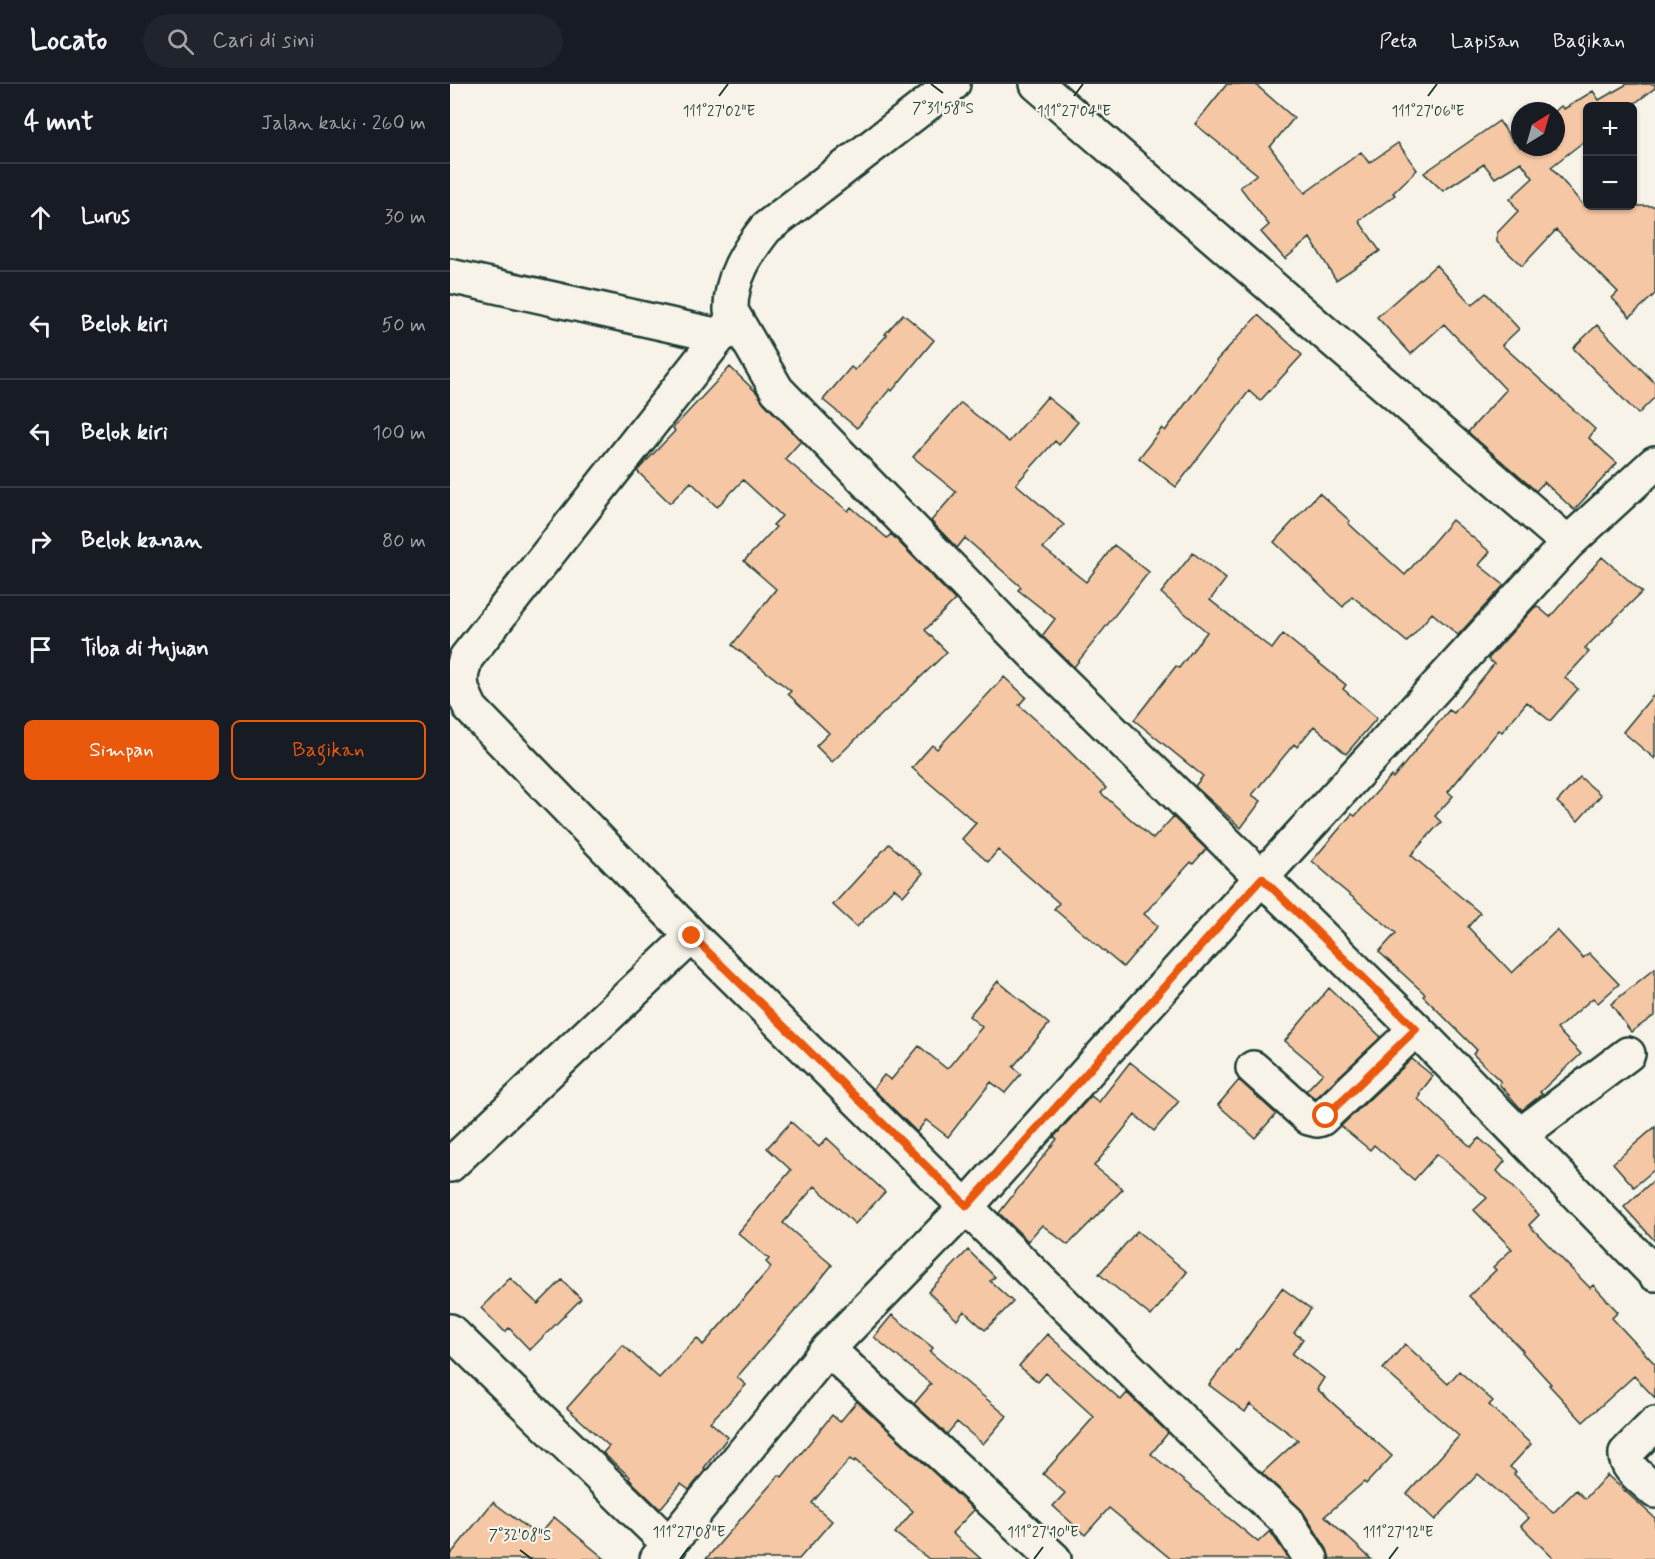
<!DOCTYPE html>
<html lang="id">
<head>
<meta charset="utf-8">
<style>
	:root { --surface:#171b24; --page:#20242c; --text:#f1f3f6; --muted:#9ea1a6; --line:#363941; --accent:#ea580c }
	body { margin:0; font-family:Mynerve,sans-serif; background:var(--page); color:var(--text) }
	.controls { position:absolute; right:18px; top:18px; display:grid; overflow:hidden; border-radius:9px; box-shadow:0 2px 4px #0004 }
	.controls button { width:54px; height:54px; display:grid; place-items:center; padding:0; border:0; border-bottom:2px solid var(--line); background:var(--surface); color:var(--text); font:30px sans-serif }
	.compass { position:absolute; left:1061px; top:18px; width:54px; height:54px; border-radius:50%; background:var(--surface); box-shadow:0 2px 4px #0004; rotate:37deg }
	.stop { position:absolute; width:18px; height:18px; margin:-14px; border:4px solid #ea580c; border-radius:50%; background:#fff }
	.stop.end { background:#ea580c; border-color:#fff; box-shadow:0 2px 6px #0008 }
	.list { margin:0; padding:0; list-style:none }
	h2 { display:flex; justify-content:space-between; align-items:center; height:78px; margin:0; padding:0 24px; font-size:26px }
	h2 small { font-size:20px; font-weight:400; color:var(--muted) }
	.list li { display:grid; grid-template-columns:39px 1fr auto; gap:18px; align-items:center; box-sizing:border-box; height:108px; padding:0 24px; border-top:2px solid var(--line) }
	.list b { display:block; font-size:22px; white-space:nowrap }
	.list em { font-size:20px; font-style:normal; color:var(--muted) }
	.actions { display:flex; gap:12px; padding:18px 24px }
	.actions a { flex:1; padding:14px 0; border:2px solid var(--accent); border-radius:9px; text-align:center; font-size:21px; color:var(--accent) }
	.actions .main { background:var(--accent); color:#fff }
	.icon { flex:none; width:33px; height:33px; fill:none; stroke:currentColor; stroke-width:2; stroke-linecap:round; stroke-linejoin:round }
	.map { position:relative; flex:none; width:1205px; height:1475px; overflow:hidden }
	header { display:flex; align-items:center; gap:36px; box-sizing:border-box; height:84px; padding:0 30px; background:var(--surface); border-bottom:2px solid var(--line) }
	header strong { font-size:28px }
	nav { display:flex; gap:33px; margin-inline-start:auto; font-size:21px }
	.search { width:420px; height:54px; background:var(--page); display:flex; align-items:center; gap:15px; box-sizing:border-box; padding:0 21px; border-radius:33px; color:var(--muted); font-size:22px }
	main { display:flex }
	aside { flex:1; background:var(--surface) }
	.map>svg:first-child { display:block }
	.building { fill:#f5c7a4; stroke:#1f3d34; stroke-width:1.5 }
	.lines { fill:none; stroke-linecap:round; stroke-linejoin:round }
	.minor-casing { stroke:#1f3d34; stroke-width:38 }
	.minor { stroke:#f7f3e8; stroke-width:33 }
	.route { stroke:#ea580c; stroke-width:8 }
	.ticks { fill:none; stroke:#1f3d34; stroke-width:2 }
	.ticks-label { font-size:15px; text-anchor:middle; fill:#1f3d34; stroke:#f7f3e8; stroke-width:4.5; stroke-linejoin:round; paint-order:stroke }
</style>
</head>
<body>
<header>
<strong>Locato</strong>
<div class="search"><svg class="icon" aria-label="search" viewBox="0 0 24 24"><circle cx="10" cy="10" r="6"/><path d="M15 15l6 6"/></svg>Cari di sini</div>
<nav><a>Peta</a><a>Lapisan</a><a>Bagikan</a></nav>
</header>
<main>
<aside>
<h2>4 mnt<small>Jalan kaki · 260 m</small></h2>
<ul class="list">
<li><svg class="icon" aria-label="ahead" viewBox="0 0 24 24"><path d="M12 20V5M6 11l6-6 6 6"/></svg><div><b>Lurus</b></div><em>30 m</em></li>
<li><svg class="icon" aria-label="left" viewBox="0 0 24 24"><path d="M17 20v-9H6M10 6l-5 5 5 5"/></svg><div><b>Belok kiri</b></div><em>50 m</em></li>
<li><svg class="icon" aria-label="left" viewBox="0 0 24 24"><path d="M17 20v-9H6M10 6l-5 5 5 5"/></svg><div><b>Belok kiri</b></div><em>100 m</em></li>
<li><svg class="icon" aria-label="right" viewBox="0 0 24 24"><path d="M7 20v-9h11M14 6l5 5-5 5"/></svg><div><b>Belok kanan</b></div><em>80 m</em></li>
<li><svg class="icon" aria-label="arrive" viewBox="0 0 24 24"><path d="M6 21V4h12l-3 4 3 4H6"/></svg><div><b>Tiba di tujuan</b></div></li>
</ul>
<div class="actions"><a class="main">Simpan</a><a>Bagikan</a></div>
</aside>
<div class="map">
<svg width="1205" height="1475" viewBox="0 0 1205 1475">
	<rect width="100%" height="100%" fill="#f7f3e8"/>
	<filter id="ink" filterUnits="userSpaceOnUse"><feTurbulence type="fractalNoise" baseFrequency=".0167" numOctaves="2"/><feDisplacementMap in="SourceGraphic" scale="12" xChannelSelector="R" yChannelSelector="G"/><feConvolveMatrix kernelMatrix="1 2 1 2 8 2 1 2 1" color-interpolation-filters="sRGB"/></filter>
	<g filter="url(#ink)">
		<path class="building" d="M777,0H805L844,34L820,63L855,109L911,68L919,79L948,59L967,86L943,109L945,111L909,137L930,167L886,196L860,154L835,175L811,148L819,141L790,103L807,90L745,40Z
			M1177,0H1205V4L1181,22H1137V55L1101,83L1134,122H1205V210L1180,233L1162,214L1168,208L1106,146L1072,182L1047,158V149L1068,127L1060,115L1083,94L1071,78L1045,94L1034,80L993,107L974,89L1049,37L1064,58L1070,54V63H1106L1105,27L1111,22L1114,25L1143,7L1149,16Z
			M986,181L1022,221L1036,209L1069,245L1052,261L1145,345L1139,354L1167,379L1124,426L1094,398L1086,407L1018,348L1056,306L994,240L961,270L927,233Z
			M453,230L484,256L460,285L442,307L440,305L407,344L373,316L401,283L405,286L437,251L435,250Z
			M808,231L852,271L810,317L799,307L726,403L689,374L712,344L715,347L767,278L766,277Z
			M1147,241L1205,299V313L1188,330L1123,264Z
			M280,283L307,309L314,319L351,357L335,375L398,427L401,423L437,454L441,450L505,516L475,546L497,568L382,678L366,662L379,649L338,610L341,607L282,561L326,505L294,477L326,443L323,441L332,432L293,396L267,423L241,398L220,419L187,387L225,347L223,344Z
			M597,313L628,338L609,361L605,357L566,400L614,441L593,464L636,498L664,461L699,488L624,583L592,552L605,535L568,506L571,503L515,454L507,464L481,437L506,408L463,373L511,319L559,358Z
			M869,409L900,437L898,439L955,491L1002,436L1040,468L1029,481L1054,501L1008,551L982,529L957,558L902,512L893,523L824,458Z
			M743,469L776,495L760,516L822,565L833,550L896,601L893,605L927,634L896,670L864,642L847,663L844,660L802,711L811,717L791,744L745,702L753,692L684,636L726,582L729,584L757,548L711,509Z
			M1152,473L1192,508L1135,564L1139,568L1115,594L1128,605L1100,637L1077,618L1052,648L1049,646L998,708L1003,712L985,732L991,738L961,771L1030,829L1018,843L1062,889L1107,846L1133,874L1139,869L1169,900L1148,919L1143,914L1107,945L1131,970L1090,1008L1092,1010L1072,1026L1049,1000L1051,998L1023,970L1027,966L973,912L975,910L929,868L946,849L883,797L884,796L862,777L902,730L905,732L941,692L943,694L999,626L1004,629L1044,580L1038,575L1083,525L1087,522L1100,533Z
			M554,593L576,613L569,621L603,651L656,704L651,709L703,755L723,733L756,765L743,780L741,778L694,830L708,842L673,883L604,825L609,819L548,766L538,778L512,755L526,739L462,684L482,661L487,665Z
			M1205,609V675L1173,648Z
			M1130,693L1151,711L1128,737L1107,718Z
			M439,760L473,789L453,812L444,804L407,843L383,821Z
			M1205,884V931L1181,948L1161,920Z
			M548,897L599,940L563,983L571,990L555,1009L541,998L498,1053L476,1036L467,1048L423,1005L434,991L441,996L469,962L497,985L532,943L519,932Z
			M879,904L931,953L865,1015L856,1007L873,989L835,957Z
			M962,975L983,992L969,1010L971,1011L968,1015L1021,1063L1029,1054L1055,1077L1047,1087L1089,1131L1079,1141L1140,1204L1143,1201L1168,1228L1162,1234L1205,1280V1314L1184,1292L1133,1338L1099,1301L1101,1300L1072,1268L1073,1267L1019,1212L1046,1186L1043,1183L1062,1165L1024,1126L1037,1114L987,1070L964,1096L924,1061L920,1066L891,1042Z
			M680,978L729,1017L704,1047L685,1031L644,1082L673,1105L618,1161L592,1141L578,1157L549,1129L607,1055L604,1053L641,1012L649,1018Z
			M789,996L826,1030L805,1054L768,1021Z
			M341,1038L369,1063L377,1054L435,1108L405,1140L365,1102L333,1139L382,1181L350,1221L287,1293L296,1301L260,1338L278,1353L254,1384L256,1385L239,1406L231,1400L210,1425L179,1395L180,1393L153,1369L159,1362L117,1324L173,1261L209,1294L247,1254L253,1261L321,1183L316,1178L319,1175L288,1149L341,1086L317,1064Z
			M1205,1043V1085L1184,1103L1163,1079Z
			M1205,1095V1157L1174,1123Z
			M687,1147L737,1188L701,1232L649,1190Z
			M518,1166L545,1193L540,1197L563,1218L535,1246L514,1227L507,1236L478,1208Z
			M60,1194L88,1220L112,1196L131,1215L80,1266L59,1244L55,1248L31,1224Z
			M832,1204L861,1225L844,1249L853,1255L842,1270L874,1294L867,1305L942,1372L916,1400L914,1398L875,1432L921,1475H880L877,1465L852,1426L812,1389L848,1356L800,1320L795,1328L759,1301L786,1265L788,1266Z
			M442,1231L483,1264L480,1268L557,1332L533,1360L507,1338L497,1350L464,1320L481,1300L424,1253Z
			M597,1250L671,1316L677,1309L718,1349L701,1370L808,1458L820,1447L839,1475H721L659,1424L635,1451L603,1422L615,1409L593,1390L644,1333L596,1289L588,1298L569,1282Z
			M955,1260L998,1300L1009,1287L1043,1317L1039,1321L1081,1360L1060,1383L1066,1388L1064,1390L1103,1429L1126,1406L1135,1415L1157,1391L1205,1434V1475H1104L1071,1442L1079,1434L1028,1390L985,1436L957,1410L1009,1352L933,1285Z
			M407,1317L524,1426L502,1449L531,1475H479L445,1449L463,1427L405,1376L404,1378L400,1375L362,1419L382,1437L349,1475H256L329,1391L332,1393L382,1331L390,1338Z
			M43,1418L88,1452L104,1433L155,1475H0V1471Z"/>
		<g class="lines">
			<defs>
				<path id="minor" d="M503,0L316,144C297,168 280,194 281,227L327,306L586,572L966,945L1205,1190
					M587,0L1118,459
					M0,192L270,252L286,243
					M284,234L16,574C8,597 10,603 21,625L242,852L790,1394L836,1436L861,1475
					M803,984L859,1034L867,1036L871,1035L966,945
					M1070,1051L1178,970
					M0,1081L242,852
					M0,1247L220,1461
					M378,1265L604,1475
					M1205,1340L1176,1369C1174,1384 1195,1397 1205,1407
					M207,1475L378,1265L517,1122L812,793L1118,459L1205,379"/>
			</defs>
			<use href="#minor" class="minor-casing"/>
			<use href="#minor" class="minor"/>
		</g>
	</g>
	<g class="lines" filter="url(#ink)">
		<path class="route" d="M242,852L517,1122L812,794L966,945L876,1032"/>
	</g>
	<path class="ticks" d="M481,0L493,9M269,12L278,0M624,12L633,0M978,12L987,0M70,1466L82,1475M230,1475L239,1463M584,1475L593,1463M939,1475L948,1463"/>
	<g class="ticks-label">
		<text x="493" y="29">7°31'58"S</text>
		<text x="269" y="32">111°27'02"E</text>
		<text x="624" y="32">111°27'04"E</text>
		<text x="978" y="32">111°27'06"E</text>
		<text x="239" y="1453">111°27'08"E</text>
		<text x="593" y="1453">111°27'10"E</text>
		<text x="948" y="1453">111°27'12"E</text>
		<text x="70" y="1456">7°32'08"S</text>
	</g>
</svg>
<div class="controls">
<button>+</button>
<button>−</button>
</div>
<svg class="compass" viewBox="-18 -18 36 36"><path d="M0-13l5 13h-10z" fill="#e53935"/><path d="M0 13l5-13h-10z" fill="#9ea1a6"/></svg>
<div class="stop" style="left:876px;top:1032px"></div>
<div class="stop end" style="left:242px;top:852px"></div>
</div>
</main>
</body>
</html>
